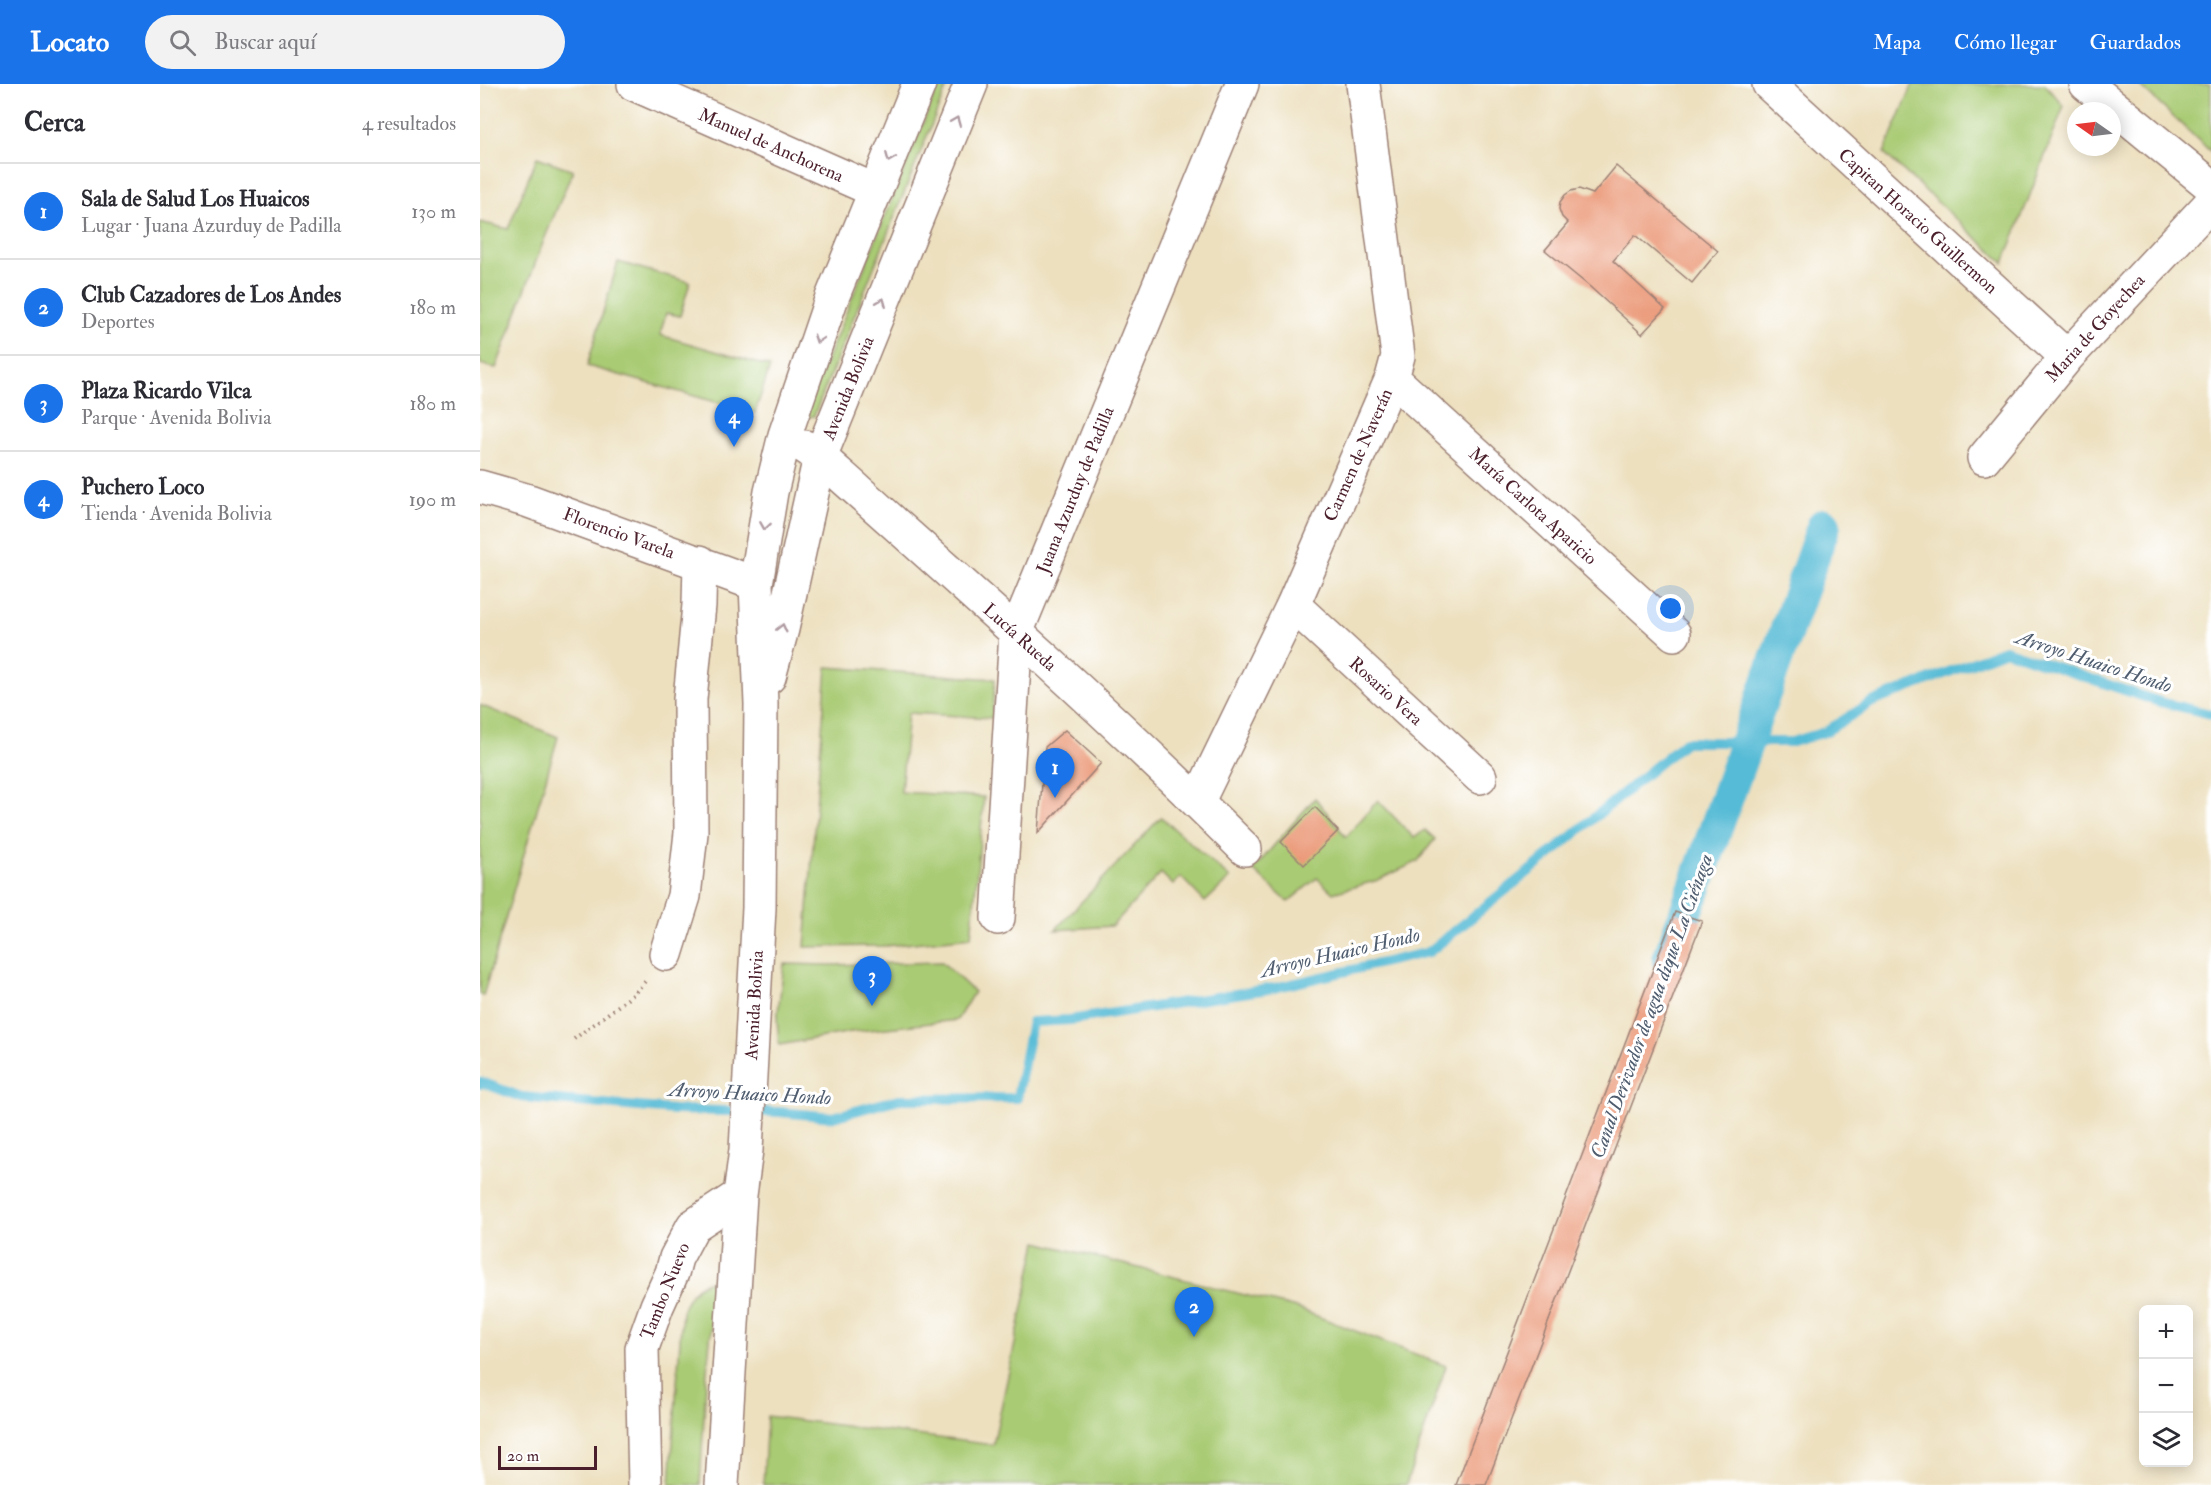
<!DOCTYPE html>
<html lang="es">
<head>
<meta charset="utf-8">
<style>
	:root { --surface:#fff; --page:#f2f2f3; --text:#2b2b33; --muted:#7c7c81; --line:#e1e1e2; --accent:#1a73e8 }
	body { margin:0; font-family:"IM FELL Double Pica",serif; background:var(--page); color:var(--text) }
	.controls { position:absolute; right:18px; bottom:18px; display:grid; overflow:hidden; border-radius:9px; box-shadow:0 3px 15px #0003 }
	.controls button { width:54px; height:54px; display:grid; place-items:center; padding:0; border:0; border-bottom:2px solid var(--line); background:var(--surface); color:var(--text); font:30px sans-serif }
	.compass { position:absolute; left:1587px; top:18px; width:54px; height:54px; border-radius:50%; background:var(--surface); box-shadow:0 3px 15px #0003; rotate:284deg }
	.scale { position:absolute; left:18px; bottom:15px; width:99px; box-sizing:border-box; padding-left:6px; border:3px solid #4a1f2b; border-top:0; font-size:16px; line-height:21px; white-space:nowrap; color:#4a1f2b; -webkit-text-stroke:4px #fff; paint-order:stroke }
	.you { position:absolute; left:1191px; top:525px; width:21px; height:21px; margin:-15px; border:4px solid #fff; border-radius:50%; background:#1a73e8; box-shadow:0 0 0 9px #1a73e833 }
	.badge { display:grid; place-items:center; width:39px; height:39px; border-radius:50%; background:var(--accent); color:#fff; font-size:20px; font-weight:700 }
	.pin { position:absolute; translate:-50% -50px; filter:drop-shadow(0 2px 3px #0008) }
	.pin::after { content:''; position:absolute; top:32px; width:21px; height:18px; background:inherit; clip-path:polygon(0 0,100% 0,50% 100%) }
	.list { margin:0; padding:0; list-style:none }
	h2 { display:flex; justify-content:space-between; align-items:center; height:78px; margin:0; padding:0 24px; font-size:26px }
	h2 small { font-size:20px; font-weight:400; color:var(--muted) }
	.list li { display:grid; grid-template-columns:39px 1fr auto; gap:18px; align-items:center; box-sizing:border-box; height:96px; padding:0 24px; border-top:2px solid var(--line) }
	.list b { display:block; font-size:22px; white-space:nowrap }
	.list p { margin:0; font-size:20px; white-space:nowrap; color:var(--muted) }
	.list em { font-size:20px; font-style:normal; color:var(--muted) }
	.icon { flex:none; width:33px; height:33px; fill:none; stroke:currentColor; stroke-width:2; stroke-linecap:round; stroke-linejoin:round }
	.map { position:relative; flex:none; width:1731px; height:1401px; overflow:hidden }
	header { display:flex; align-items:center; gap:36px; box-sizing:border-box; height:84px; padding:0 30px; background:var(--accent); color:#fff }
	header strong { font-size:28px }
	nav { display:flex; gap:33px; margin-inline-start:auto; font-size:21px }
	.search { width:420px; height:54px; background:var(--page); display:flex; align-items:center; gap:15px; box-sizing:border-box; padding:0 21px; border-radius:33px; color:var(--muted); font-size:22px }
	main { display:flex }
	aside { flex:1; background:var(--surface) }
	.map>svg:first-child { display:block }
	.green { fill:#a9cb73; stroke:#7a754f; stroke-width:1.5 }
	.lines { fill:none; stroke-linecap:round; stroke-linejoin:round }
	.stream { stroke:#57bbd6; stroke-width:10 }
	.canal { stroke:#57bbd6; stroke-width:34 }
	.building { fill:#eb9a79 }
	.minor-casing { stroke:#9c8075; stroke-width:36 }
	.path { stroke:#9c8075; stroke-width:4; stroke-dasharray:1.5 4.5; stroke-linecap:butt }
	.minor { stroke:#fff; stroke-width:33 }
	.oneway { stroke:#ae9aa0 }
	.labels { text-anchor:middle; stroke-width:6; stroke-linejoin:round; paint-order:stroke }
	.street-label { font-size:18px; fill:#4a1f2b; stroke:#fff }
	.water-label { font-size:20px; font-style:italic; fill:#4f5d6f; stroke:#fff }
</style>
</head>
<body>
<header>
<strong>Locato</strong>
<div class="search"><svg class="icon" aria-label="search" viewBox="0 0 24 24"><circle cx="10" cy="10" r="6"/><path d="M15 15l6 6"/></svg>Buscar aquí</div>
<nav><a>Mapa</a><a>Cómo llegar</a><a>Guardados</a></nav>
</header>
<main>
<aside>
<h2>Cerca<small>4 resultados</small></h2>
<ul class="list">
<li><span class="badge">1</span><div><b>Sala de Salud Los Huaicos</b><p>Lugar · Juana Azurduy de Padilla</p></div><em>130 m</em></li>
<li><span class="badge">2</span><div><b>Club Cazadores de Los Andes</b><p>Deportes</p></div><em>180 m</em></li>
<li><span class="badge">3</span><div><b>Plaza Ricardo Vilca</b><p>Parque · Avenida Bolivia</p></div><em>180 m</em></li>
<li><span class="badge">4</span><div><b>Puchero Loco</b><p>Tienda · Avenida Bolivia</p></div><em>190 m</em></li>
</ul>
</aside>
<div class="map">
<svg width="1731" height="1401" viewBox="0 0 1731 1401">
	<rect width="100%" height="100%" fill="#fff"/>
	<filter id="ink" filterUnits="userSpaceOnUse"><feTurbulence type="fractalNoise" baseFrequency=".0167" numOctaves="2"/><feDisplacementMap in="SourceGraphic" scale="12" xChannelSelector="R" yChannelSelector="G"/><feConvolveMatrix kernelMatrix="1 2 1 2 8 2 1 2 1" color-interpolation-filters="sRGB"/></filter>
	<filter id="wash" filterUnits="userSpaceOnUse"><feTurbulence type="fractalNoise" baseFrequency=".008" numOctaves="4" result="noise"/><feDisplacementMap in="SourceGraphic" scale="24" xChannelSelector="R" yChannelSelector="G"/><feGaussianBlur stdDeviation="1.35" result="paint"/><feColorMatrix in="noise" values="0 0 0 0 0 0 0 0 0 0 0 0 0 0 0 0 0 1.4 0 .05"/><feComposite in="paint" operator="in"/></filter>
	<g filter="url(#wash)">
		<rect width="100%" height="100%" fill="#ede0bf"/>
		<path class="green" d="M459,0H468L334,332L328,333L326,327Z
			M1433,0H1565L1584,22L1524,179L1404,69Z
			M1658,0H1731V68Z
			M57,73L93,86L64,156L16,284L0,280V138L28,145Z
			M138,178L210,198L200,232L186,229L180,251L290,283L275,329L107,282Z
			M347,583L515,595L512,634L428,629L421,708L504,713L491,853L405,862L325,863Z
			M0,621L78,653L3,912L0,910Z
			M835,714L866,753L898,716L934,754L945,746L955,755L937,778L898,796L853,809L837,794L808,818L773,786Z
			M681,733L750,794L725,818L701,793L693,801L681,789L632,842L575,846Z
			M462,878L494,908L477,936L371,948L299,961L297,936L304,880L350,881Z
			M557,1158L816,1224L966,1282L926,1401H283L287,1332L513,1361Z
			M230,1197L235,1206L226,1297L220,1401H190L202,1227C208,1212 214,1202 230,1197Z"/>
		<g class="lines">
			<path class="stream" d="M0,1000L1,998L41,1013L194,1026L300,1028L353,1033L419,1015L537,1014L552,938L590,936L794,904L949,868L1068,772L1205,658H1312L1345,648L1392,618L1525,566L1680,618L1731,630"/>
			<path class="canal" d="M1189,876L1344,441"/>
		</g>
		<g id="blocks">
			<path class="building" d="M1136,82L1238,167L1212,199L1155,151L1133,177L1185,225L1162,250L1109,202L1065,166L1088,139L1082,133L1079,125L1080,118L1085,111L1091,107L1099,105L1113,110Z
				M585,646L621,679L558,749L565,663Z
				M835,723L858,747L824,781L801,758Z
				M1195,828L1222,837L1006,1401H976Z"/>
		</g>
	</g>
	<g filter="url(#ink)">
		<use href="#blocks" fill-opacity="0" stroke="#9c8075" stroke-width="1.5"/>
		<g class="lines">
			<defs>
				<path id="minor" d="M154,0L396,107
					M1289,0L1587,273
					M1606,0L1731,102
					M912,294L1194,550
					M325,363L340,373C484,501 629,629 765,765
					M1504,374L1587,273L1731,119
					M0,403L49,417L276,500
					M813,521L1000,693
					M289,593L302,545L340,373L491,0
					M718,717L813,521L912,294L918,272L883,0
					M518,834L536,549L762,0
					M186,870L204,812L211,749L210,615L219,521L220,478
					M165,1401L162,1264L177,1222L192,1189L196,1174L213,1142L260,1111
					M242,1401L260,1111L266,1066L279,824L281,620L276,500L291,408L305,351L351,216L439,0"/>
			</defs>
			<use href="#minor" class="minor-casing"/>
			<path class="path" d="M94,955L154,910L167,895"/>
			<use href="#minor" class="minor"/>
		</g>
		<defs><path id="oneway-chevron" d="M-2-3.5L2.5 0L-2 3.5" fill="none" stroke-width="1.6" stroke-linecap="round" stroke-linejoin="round" transform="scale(1.5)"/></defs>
		<g class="oneway">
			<use href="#oneway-chevron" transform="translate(476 37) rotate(-68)"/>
			<use href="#oneway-chevron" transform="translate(410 74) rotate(112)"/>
			<use href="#oneway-chevron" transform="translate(402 218) rotate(-68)"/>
			<use href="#oneway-chevron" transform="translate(338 255) rotate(109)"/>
			<use href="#oneway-chevron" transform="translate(285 442) rotate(99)"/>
			<use href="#oneway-chevron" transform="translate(302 544) rotate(-76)"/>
		</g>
	</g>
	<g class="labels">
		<g class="street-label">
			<text transform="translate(291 61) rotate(24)" y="6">Manuel de Anchorena</text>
			<text transform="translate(1438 137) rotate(42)" y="6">Capitan Horacio Guillermon</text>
			<text transform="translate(1615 244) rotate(-48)" y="6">Maria de Goyechea</text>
			<text transform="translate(368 304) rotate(-68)" y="6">Avenida Bolivia</text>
			<text transform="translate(878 371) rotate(-66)" y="6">Carmen de Naverán</text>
			<text transform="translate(595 406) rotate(-68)" y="6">Juana Azurduy de Padilla</text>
			<text transform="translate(1053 422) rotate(42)" y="6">María Carlota Aparicio</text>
			<text transform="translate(139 449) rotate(20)" y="6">Florencio Varela</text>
			<text transform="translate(540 553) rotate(42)" y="6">Lucía Rueda</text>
			<text transform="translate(906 607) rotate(42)" y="6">Rosario Vera</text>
			<text transform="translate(274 921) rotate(-87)" y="6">Avenida Bolivia</text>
			<text transform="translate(185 1207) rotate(-68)" y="6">Tambo Nuevo</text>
		</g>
		<g class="water-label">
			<text transform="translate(1614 577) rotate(18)" y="7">Arroyo Huaico Hondo</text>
			<text transform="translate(860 868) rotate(-13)" y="7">Arroyo Huaico Hondo</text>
			<text transform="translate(1171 922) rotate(-70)" y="7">Canal Derivador de agua dique La Ciénaga</text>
			<text transform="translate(270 1009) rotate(3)" y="7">Arroyo Huaico Hondo</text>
		</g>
	</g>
</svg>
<div class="controls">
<button>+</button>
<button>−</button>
<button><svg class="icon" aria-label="layers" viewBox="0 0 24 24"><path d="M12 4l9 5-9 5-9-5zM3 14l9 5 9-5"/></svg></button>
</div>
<svg class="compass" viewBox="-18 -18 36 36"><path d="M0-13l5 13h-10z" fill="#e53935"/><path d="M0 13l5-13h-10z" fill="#7c7c81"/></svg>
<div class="scale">20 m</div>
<div class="you"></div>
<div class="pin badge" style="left:575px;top:714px">1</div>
<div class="pin badge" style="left:714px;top:1253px">2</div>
<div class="pin badge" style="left:392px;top:922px">3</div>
<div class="pin badge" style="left:254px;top:363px">4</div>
</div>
</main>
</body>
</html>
